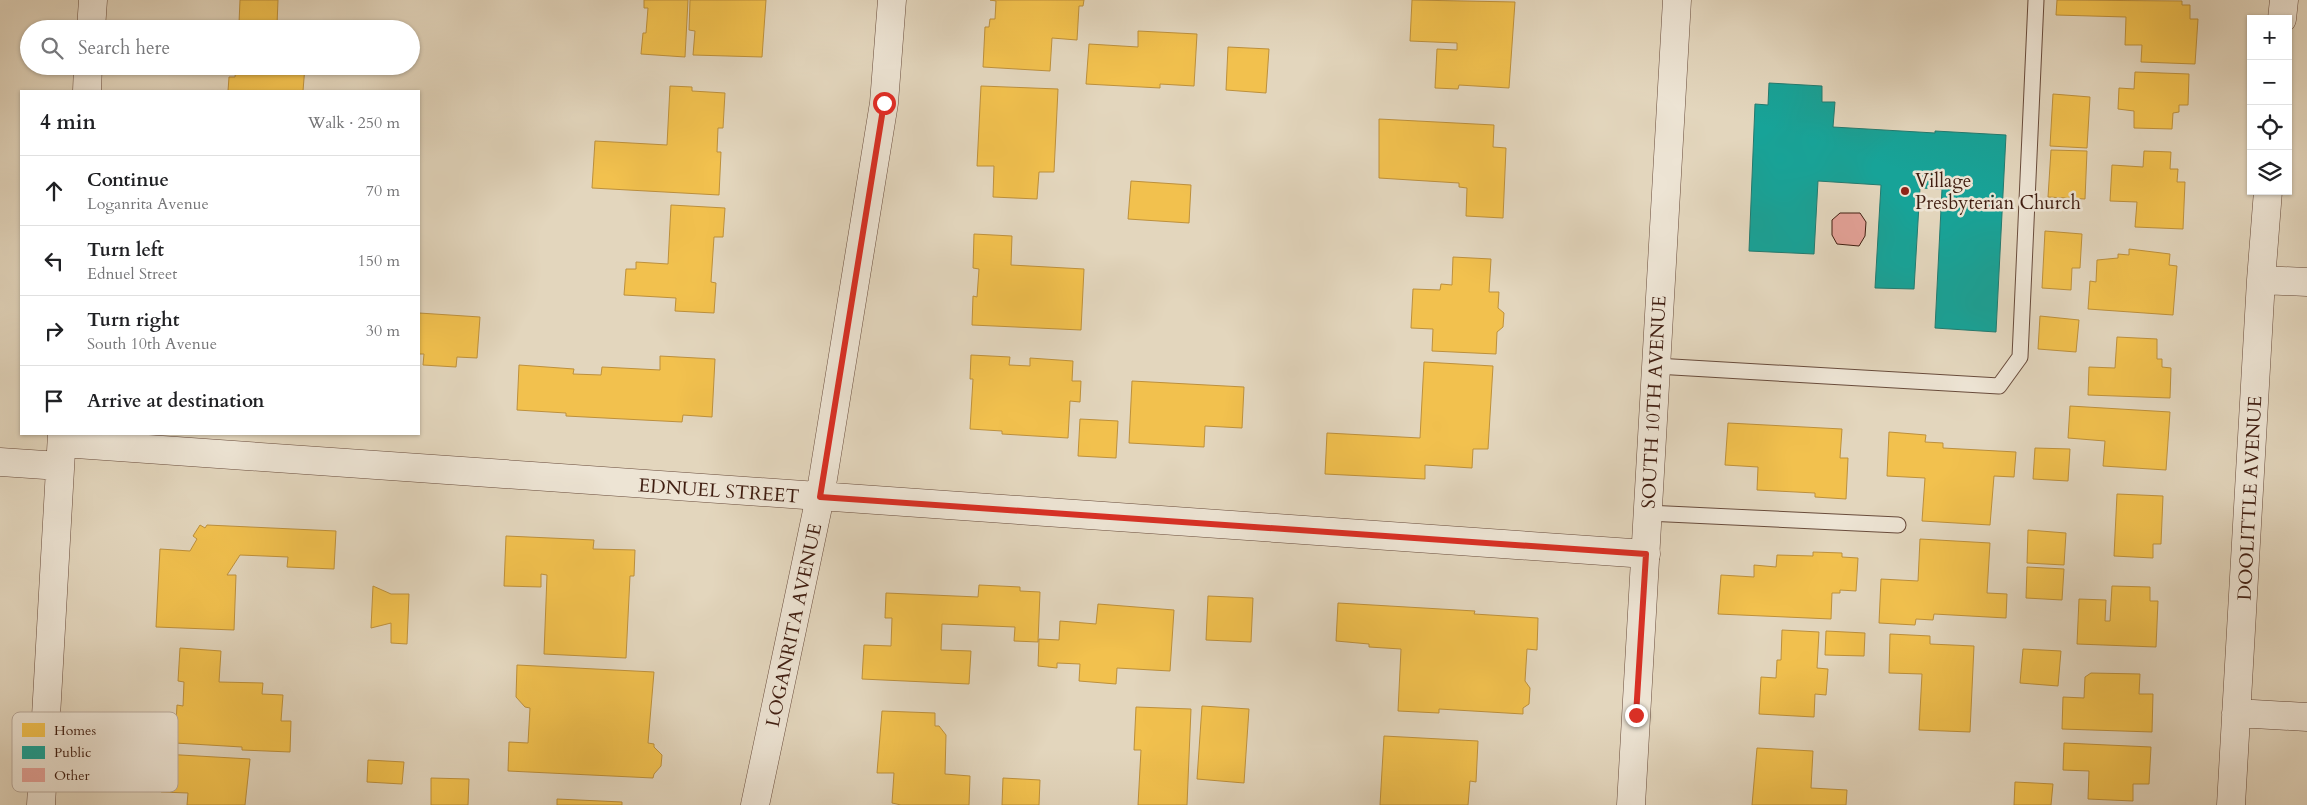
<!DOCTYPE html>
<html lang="en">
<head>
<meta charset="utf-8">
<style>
	:root { --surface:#fff; --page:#f6f6f6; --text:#202124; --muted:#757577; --line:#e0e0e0 }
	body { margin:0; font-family:Cardo,serif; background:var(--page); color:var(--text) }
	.controls { position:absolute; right:15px; top:15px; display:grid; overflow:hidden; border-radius:0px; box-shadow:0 1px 4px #0004 }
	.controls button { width:45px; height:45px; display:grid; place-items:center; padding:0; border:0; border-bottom:1px solid var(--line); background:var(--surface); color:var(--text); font:25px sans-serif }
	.stop { position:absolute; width:15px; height:15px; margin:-11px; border:4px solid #d93025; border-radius:50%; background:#fff }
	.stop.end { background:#d93025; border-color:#fff; box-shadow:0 1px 5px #0008 }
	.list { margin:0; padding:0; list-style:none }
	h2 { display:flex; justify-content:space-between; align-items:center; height:65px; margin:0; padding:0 20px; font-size:21px }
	h2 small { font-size:16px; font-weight:400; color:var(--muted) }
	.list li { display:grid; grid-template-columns:32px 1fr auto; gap:15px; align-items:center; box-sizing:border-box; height:70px; padding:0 20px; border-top:1px solid var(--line) }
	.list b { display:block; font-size:19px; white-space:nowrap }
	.list p { margin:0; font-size:16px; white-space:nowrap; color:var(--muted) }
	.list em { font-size:16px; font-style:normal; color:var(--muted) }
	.icon { flex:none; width:28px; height:28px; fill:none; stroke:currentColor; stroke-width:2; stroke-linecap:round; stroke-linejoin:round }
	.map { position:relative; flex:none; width:2307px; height:805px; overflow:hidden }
	.search { position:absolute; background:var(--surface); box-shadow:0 1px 4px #0004; left:20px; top:20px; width:400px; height:55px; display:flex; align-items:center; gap:12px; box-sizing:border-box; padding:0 18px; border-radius:28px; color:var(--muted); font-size:19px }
	.panel { position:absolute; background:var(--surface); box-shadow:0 1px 4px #0004; left:20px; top:90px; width:400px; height:345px; border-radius:0px }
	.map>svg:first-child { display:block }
	.homes { fill:#f2c14e; stroke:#bd903c }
	.public { fill:#17a398; stroke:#237b70 }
	.building { fill:#e4a298; stroke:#401e11 }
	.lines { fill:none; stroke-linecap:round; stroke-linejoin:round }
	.service-casing { stroke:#694c3c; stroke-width:17 }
	.minor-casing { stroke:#694c3c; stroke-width:29 }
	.tertiary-casing { stroke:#694c3c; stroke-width:29 }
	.service { stroke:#ede4d4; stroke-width:15 }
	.minor { stroke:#ede4d4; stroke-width:28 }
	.tertiary { stroke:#ede4d4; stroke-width:28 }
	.route { stroke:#d93025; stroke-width:6 }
	.poi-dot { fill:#8f2418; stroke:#ede4d4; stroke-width:2 }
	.labels { text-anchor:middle; stroke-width:5; stroke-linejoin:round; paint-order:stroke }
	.poi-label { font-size:19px; fill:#401e11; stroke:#ede4d4; text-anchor:start }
	.street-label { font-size:19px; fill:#401e11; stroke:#ede4d4 }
	.key { fill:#ede4d4; stroke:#b9a99a; stroke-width:1 }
	.key-label { font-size:14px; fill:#401e11 }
</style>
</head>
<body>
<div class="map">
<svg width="2307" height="805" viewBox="0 0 2307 805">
	<rect width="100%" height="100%" fill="#e3d6bd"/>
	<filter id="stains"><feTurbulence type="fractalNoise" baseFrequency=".004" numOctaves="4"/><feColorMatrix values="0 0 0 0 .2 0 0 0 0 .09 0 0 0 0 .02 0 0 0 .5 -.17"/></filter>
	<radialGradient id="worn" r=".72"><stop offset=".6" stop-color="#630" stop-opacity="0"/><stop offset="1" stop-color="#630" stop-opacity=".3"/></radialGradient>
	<path class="homes" d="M240,0H278L277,25L239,23Z
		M644,0H688L685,57L641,54L643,33H646L648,8H644Z
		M690,0H766L762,57L693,55L695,31L689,30Z
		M990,0H1084L1083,6H1079L1077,40L1052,38L1050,71L983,67L985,27H989L990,19H995L996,1Z
		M1412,0L1515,2L1509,88L1459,85L1458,89L1435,88L1437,49L1457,50V43L1410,41Z
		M2057,0L2182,1V5H2190V19H2198L2195,64L2141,62L2142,45H2125L2126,17L2056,15Z
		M1138,31L1197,34L1194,86L1160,84V88L1086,84L1089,44L1138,47Z
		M1228,47L1269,49L1266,93L1226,90Z
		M236,66H305L303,91H228L229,77H235Z
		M2135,72L2189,74L2188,105H2179V112L2173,113L2172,129L2134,128V111L2118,109L2119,88L2134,89Z
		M670,86L692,87V91L725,93L723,128H718L717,152H721L719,195L592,188L595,141L667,145Z
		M981,86L1058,89L1054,172H1039L1037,199L993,197L994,166H977Z
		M2053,94L2090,97L2087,148L2050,146Z
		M1379,119L1494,125L1493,147L1506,148L1503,218L1466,216L1467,188L1459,187V183L1379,178Z
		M2051,150L2087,151L2085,199L2048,197Z
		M2144,151L2171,152L2170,169H2178L2177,182H2185L2183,229L2135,227L2137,202L2110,201L2112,165L2143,167Z
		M1131,181L1191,185L1189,223L1128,219Z
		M671,205L725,208L723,237H714L711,282L716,283L714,313L675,311L676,298L624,295L626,269H636V262L668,264Z
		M2045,231L2082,234L2080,268H2072L2071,290L2042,288Z
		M974,234L1012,236L1011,265L1084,269L1081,330L972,325L973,296L977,297L979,269L973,268Z
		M2129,249L2170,254L2169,265L2177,266L2173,315L2088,309L2090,281L2096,282L2097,260L2118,258V254L2129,255Z
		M1453,257L1491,259L1489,292H1499L1498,308L1504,313L1503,327L1497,332L1496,354L1432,351L1433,329L1411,328L1413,289L1440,290L1441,284L1452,285Z
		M419,313L480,317L477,358L457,357L456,367L423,365L424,354H419Z
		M2040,316L2079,320L2076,352L2038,349Z
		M2117,337L2157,339V359H2162V367L2171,368L2170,398L2088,395L2089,367L2115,368Z
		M971,355L1010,357L1009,365L1030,366V358L1073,361L1072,381H1081L1080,402L1070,401L1068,438L1002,434V431L970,429L973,379H970Z
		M660,356L715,359L712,417L683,415L682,422L566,416V413L517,410L519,365L574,369L573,374L601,375L602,367L660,370Z
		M1424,362L1493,366L1488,449H1473L1472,468L1425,465V479L1325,474L1327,433L1420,438Z
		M1132,381L1244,387L1242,428L1205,426L1204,447L1129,443Z
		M2070,406L2170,412L2166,470L2103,466L2105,441L2068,438Z
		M1080,419L1118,421L1116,458L1078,456Z
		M1728,423L1842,429L1840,458H1848L1846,499L1815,497V493L1757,490L1758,467L1725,465Z
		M1889,432L1926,435L1925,442L1943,443V448L2016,452L2014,477L1994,476L1990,525L1922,521L1925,478L1887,476Z
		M2035,448L2070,449L2068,481L2033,479Z
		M2117,494L2163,496L2161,544H2153V558L2114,556Z
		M200,525L205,528L207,525L336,531L334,569L287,567L288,557L240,555L227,575H236L234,630L156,627L160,549L190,551L197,539L193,536Z
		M2028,530L2066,533L2064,565L2027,563Z
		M506,536L594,540L593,549L635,550L634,576H630L626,658L544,654L547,575L541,574V587L504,586Z
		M1920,539L1990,543L1987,593L2007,594L2006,618L1934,614L1933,620L1916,619L1915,625L1879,623L1881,579L1918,581Z
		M1813,552L1842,553V557L1858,558L1856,591L1840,590V593H1832L1831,619L1718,614L1721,575L1754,577V565L1776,567L1777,555L1813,556Z
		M2027,567L2064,569L2062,600L2026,598Z
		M979,585L1020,587V591L1040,592L1038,642L1014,641L1015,627L942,624L941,650L971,651L969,684L862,679L864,645L891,646L892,618H885L886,593L978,597Z
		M373,586L391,594H409L407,644L391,643V623L371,628Z
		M2112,586L2150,587V601H2158L2156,647L2077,644L2079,599L2106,600L2105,621H2110Z
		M1208,596L1253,598L1251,642L1206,640Z
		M1338,603L1475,611L1474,614L1538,618L1537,650L1527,649L1525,681L1530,688L1529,704L1523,708V714L1439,709V713L1398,711L1401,649L1369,647V644L1336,641Z
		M1098,604L1174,610L1170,671L1117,668L1116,684L1079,681L1080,664L1057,663V668L1038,666L1039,639L1059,640L1060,621L1096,624Z
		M1782,630L1819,632L1817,668L1828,669L1826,695L1815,694L1814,717L1759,714L1761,677L1776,678L1777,660H1781Z
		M1826,631L1865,633L1864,656L1825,655Z
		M1890,634L1930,636V644L1974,646L1970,732L1919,730L1922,674L1889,673Z
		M180,648L221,651L219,682L263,683L262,694L283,695L281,721H291L290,752L242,750V747L175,743L177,705L183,706L184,682L178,681Z
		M2023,649L2061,651L2058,686L2020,683Z
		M517,665L654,672L648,743L654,744V747L662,755L661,766L654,774L653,778L508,771L509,742L528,743L530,708L525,707L516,697Z
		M2091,673L2140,674L2139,694H2153L2152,732L2062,729L2063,697L2084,698L2085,677Z
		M1202,706L1249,709L1244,783L1197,779Z
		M1136,707L1191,709L1187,805H1138L1141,750H1134Z
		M882,711L935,713V726H939L946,735L945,774L970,776L969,805H901L892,803L894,773H877Z
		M1384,736L1478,741L1476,782L1470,781L1468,805H1380Z
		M2064,743L2151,747L2149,784H2133V801L2088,799L2089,771L2063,770Z
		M1757,748L1813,751L1811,788L1847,790L1846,805H1752Z
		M163,754L250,759L245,805H187L188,793L161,792Z
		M368,760L404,762L402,784L367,782Z
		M431,778L469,779L468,805H431Z
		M1003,778L1040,780L1039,805H1002Z
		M2015,782L2053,784L2051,805H2014Z
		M557,799L622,802V805H557Z"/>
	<path class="public" d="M1769,83L1822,86V102H1835L1833,127L1935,133V131L2006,135L1996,332L1935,328L1942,189L1920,188L1914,289L1875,288L1881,185L1818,181L1814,254L1749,251L1755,104L1768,105Z"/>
	<path class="building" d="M1840,213H1860L1866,222L1865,236L1859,246L1837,244L1832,235V220Z"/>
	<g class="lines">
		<defs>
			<path id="service" d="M1656,366L1999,386L2020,357L2036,0
				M1647,513L1898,525"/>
			<path id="minor" d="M2282,19L2284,0
				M91,29L93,0
				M87,91L88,66
				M2261,280L2307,282
				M62,443L1646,554
				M0,462L60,466
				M2236,713L2307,717
				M41,805L62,434
				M755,805L820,497L884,103L892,0
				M2231,805L2261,280L2268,191"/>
			<path id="tertiary" d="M1631,805L1677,0"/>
		</defs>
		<use href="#service" class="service-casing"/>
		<use href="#minor" class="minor-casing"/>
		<use href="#tertiary" class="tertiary-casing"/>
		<use href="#service" class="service"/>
		<use href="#minor" class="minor"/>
		<use href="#tertiary" class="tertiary"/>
	</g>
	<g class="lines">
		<path class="route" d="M884,103L820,497L1646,554L1636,715"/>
	</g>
	<circle class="poi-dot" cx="1905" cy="191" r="5"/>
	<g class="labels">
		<g class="poi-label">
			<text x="1915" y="187">Village<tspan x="1915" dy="22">Presbyterian Church</tspan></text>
		</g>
		<g class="street-label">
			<text transform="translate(1653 402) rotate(-87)" y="7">SOUTH 10TH AVENUE</text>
			<text transform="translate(719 490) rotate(4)" y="7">EDNUEL STREET</text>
			<text transform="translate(2249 498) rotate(-87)" y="7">DOOLITTLE AVENUE</text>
			<text transform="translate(793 625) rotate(-78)" y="7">LOGANRITA AVENUE</text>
		</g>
	</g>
	<rect x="12" y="712" width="166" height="80" rx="8" class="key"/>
	<rect x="22" y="723" width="23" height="14" fill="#f2c14e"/>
	<rect x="22" y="746" width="23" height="13" fill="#17a398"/>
	<rect x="22" y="768" width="23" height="14" fill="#e4a298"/>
	<g class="key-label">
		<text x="54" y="735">Homes</text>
		<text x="54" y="757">Public</text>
		<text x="54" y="780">Other</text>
	</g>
	<rect width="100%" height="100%" filter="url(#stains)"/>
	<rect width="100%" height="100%" fill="url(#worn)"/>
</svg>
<div class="controls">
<button>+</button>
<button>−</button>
<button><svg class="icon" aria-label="locate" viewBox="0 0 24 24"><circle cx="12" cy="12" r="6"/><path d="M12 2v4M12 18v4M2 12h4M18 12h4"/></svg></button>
<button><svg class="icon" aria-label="layers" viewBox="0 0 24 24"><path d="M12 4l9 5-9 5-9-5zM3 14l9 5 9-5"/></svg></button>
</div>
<div class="stop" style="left:884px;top:103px"></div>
<div class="stop end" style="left:1636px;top:715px"></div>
<div class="search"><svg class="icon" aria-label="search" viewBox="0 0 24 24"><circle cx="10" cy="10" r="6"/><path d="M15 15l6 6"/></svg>Search here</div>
<section class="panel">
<h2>4 min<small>Walk · 250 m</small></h2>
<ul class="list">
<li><svg class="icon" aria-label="ahead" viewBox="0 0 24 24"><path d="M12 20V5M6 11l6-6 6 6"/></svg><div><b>Continue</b><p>Loganrita Avenue</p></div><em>70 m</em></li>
<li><svg class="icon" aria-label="left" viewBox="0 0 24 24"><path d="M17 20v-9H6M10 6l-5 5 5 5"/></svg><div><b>Turn left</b><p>Ednuel Street</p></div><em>150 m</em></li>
<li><svg class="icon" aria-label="right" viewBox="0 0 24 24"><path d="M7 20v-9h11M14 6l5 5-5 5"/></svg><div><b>Turn right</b><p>South 10th Avenue</p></div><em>30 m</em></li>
<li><svg class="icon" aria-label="arrive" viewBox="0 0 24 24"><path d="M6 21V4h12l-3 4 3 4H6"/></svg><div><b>Arrive at destination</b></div></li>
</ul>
</section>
</div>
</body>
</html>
